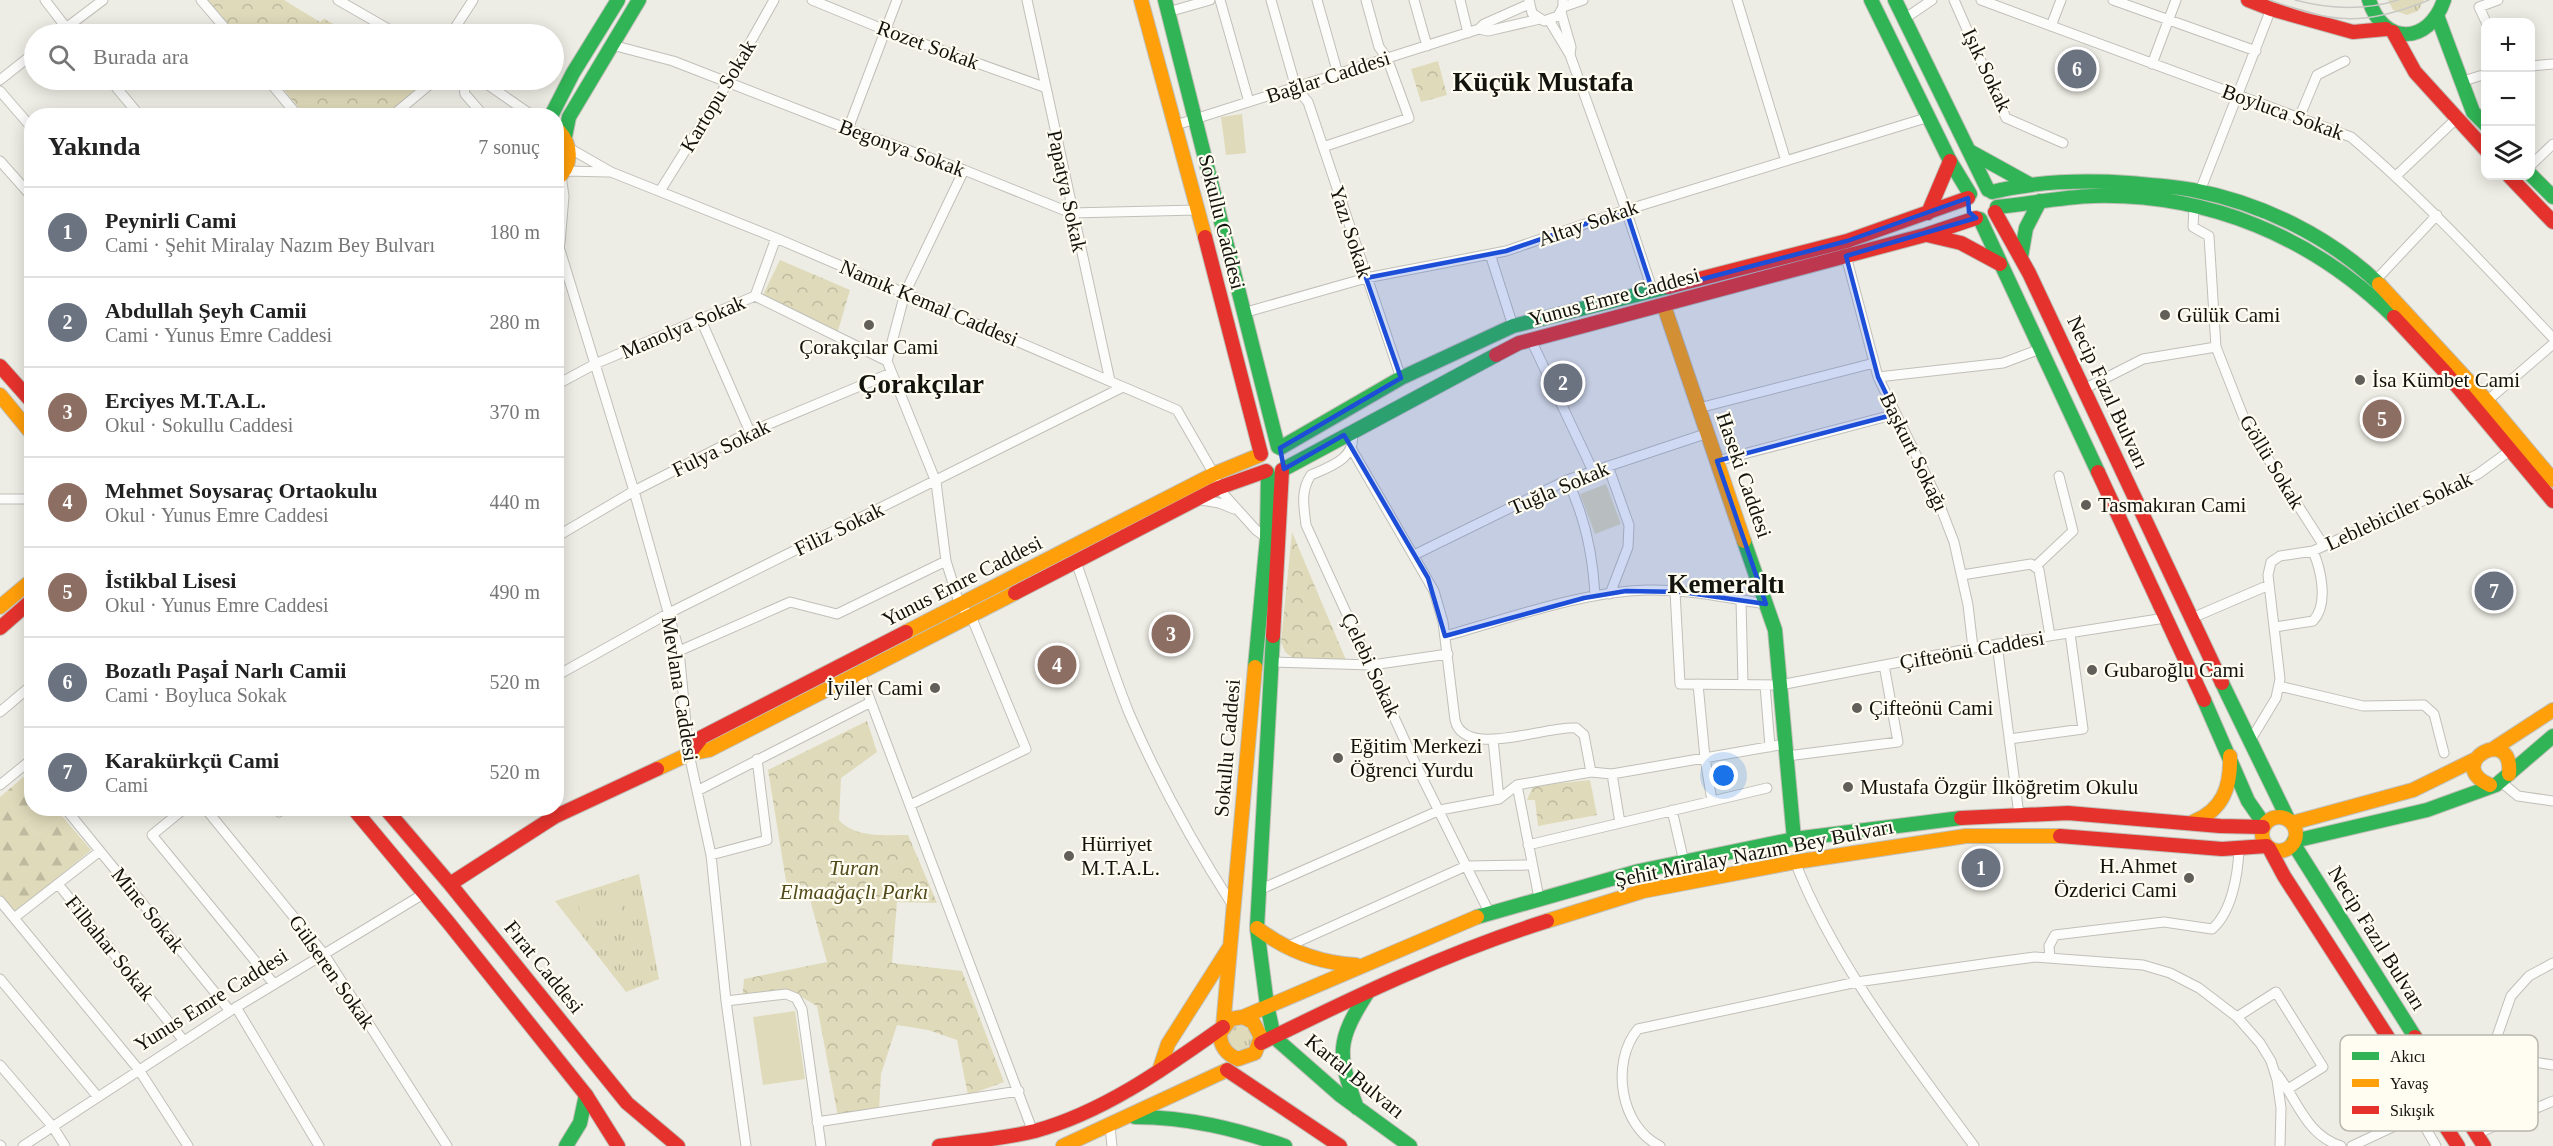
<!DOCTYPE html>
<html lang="tr">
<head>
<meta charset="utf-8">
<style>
	:root { --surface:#fff; --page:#f2f2f2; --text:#222; --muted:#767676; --line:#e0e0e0; --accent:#605f59 }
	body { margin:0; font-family:Georgia,serif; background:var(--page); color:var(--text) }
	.controls { position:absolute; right:18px; top:18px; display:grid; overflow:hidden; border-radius:12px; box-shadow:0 3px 15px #0003 }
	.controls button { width:54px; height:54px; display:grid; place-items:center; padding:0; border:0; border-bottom:2px solid var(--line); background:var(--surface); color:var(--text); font:30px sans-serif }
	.you { position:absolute; left:1724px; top:776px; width:21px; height:21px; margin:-15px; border:4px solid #fff; border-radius:50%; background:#1a73e8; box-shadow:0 0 0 9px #1a73e833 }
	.badge { display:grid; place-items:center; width:39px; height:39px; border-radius:50%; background:var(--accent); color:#fff; font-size:20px; font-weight:700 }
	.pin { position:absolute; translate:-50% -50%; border:3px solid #fff; box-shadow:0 2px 6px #0006 }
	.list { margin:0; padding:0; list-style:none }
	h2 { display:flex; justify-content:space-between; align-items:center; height:78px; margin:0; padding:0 24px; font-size:26px }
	h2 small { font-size:20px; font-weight:400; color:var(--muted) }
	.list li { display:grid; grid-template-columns:39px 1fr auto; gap:18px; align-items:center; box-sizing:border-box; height:90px; padding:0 24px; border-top:2px solid var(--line) }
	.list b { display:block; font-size:22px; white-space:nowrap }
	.list p { margin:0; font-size:20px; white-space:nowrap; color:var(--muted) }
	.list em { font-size:20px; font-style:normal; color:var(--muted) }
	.icon { flex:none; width:33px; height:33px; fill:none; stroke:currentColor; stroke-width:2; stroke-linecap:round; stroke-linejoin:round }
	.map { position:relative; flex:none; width:2553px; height:1146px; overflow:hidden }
	.search { position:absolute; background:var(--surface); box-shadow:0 3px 15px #0003; left:24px; top:24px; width:540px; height:66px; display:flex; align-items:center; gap:15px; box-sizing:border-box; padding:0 21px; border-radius:33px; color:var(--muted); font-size:22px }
	.panel { position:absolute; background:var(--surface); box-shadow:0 3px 15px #0003; left:24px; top:108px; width:540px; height:708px; border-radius:24px }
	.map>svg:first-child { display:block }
	.grass { fill:url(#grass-tufts) }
	.forest { fill:url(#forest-firs) }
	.park { fill:url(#park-crowns) }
	.pitch { fill:#dfdaba }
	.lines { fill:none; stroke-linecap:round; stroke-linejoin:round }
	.street-casing { stroke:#c0bfb8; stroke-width:11 }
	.fast-casing { stroke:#c0bfb8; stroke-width:16 }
	.slow-casing { stroke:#c0bfb8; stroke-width:16 }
	.jam-casing { stroke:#c0bfb8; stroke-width:16 }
	.street { stroke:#fcfcfb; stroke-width:9 }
	.fast { stroke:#30b455; stroke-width:14 }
	.slow { stroke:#ff9f0a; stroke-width:14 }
	.jam { stroke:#e5322d; stroke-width:14 }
	.tram { stroke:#c8c8c5; stroke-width:1.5 }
	.marked { fill:#1d4ed8; fill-opacity:0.2; stroke:#1d4ed8; stroke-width:4.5; stroke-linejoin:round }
	.poi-dot { fill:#605f59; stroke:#fffdf1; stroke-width:2 }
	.labels { text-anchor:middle; stroke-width:4.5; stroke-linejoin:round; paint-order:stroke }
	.street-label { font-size:21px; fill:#13130e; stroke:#fffdf1 }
	.poi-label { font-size:21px; fill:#13130e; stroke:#fffdf1; text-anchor:start }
	.park-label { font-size:21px; font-style:italic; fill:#504919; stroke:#fffdf1 }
	.district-label { font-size:27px; font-weight:bold; fill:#13130e; stroke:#fffdf1 }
	.key { fill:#fffdf1; stroke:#b8b7ad; stroke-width:1.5 }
	.key-label { font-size:16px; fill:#13130e }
</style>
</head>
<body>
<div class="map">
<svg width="2553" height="1146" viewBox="0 0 2553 1146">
	<defs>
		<pattern id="grass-tufts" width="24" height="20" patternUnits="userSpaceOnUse" patternTransform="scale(1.5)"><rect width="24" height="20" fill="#dfdaba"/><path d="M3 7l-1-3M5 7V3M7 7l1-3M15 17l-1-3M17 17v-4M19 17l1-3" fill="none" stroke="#beba9f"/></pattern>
		<pattern id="forest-firs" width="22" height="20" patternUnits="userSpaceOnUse" patternTransform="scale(1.5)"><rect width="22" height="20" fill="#dfdaba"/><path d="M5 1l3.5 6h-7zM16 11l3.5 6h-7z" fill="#beba9f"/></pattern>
		<pattern id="park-crowns" width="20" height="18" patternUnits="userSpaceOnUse" patternTransform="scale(1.5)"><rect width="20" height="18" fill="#dfdaba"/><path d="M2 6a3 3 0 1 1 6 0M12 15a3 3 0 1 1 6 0" fill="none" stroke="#beba9f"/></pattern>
	</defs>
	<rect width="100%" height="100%" fill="#eeede5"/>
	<path class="grass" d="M2388,0H2424L2418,11L2407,15L2393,10Z
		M639,874L659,979L626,992L555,901Z
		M1228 1038a12 12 0 1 1 24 0a12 12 0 1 1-24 0Z"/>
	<path class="forest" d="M27,774L31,779L32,808L42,809L26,822L37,836L62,816L91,850L15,913L0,895V797Z"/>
	<path class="park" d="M204,0H284L320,22L324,19L353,34H232Z
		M1438,61L1447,95L1421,102L1411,69Z
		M276,80H429L388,116L299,115L302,112Z
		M780,260L850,290L837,334L762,297Z
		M1292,532L1346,660L1293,658L1285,652L1281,642Z
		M867,721L877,752L841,778L839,820C855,838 885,835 908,835L937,903L897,902L892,963L962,971L1004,1082L968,1095L957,1040L928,1030L897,1025L881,1074L879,1110L839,1122L817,1006L798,995L742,1001L744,979L827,962L806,885L787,887L768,770Z
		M1590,780L1597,815L1538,826L1535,800H1527L1533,786Z"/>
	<path class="pitch" d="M1242,114L1246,153L1226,155L1221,117Z
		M1606,484L1621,524L1595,534L1580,494Z
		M42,809H56L62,816L37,836L26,822Z
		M618,893L623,914L583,924L578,902Z
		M795,1011L805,1079L763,1085L753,1017Z"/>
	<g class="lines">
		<defs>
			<path id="street" d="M45,0L71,34
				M201,0L230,34
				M338,0L397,34
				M812,0L885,30L1044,87
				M1027,0L1110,381
				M1220,0L1249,102
				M1271,0L1296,88L1308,102L1401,378
				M1317,0L1338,74
				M1414,0L1427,46
				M1460,0L1468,33
				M1529,0L1532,13L1544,21L1558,16L1563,7V0
				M1737,0L1786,161
				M1954,0L2006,118L2063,143
				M1981,0L2351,137C2424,199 2488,269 2553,338
				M2113,0L2256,51
				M1563,7L1583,0
				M1168,12L1210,0
				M1561,12L1571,47L1570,55
				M1904,19L1932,0
				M1549,20L1570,55L1626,210L1653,292
				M2486,22L2479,7L2498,0
				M2051,26L2061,0
				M1479,29L1488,31L1540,19
				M58,34L103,0
				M451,34L473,0
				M612,45L673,61L848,129L964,170L1071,213L1197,210
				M2152,64L2176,0
				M2530,66L2553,64
				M0,80L34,53
				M110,80L140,116
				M268,80L298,116
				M463,80L465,94L484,116
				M481,80L533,116
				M2460,82L2486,74
				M0,91L32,128
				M392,116L435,80
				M2299,118L2317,75L2345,61
				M1176,125L1479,29L1484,24L1529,4
				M848,129L897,0
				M1323,147L1409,118L1387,58L1379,47L1366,0
				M569,148L611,172L776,238L1177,410L1214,474L1218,488L1256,530L1267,538
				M0,161L32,197
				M2530,166L2553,144
				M565,171L608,172
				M2397,175L2456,119
				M660,191L728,82L774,0
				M2200,191L2271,9
				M2194,207L2193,227L2209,236L2216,347L2247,426L2324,546
				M556,237L634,491L679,651L689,754L711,855L726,1001L746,1146
				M560,243L564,196L561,176
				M1490,254L1513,326
				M1846,256L1878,377L1937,498L1954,542L1968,605L1973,648
				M2375,281L2437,215
				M755,296L887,361
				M1243,313L1366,278L1506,251L1626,210L1929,117
				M701,320L750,432
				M1531,340L1593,471
				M1878,377L2003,363L2040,349
				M556,385L595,364L755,296L776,238
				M2084,389L2143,359L2216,347
				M2488,400L2553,344
				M1699,408L1874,363
				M1352,431C1357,458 1332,466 1311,475C1300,491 1304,507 1306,525L1416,765L1489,912
				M1351,448L1434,591L1443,622L1455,720C1464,760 1547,725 1576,728L1584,735L1591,772
				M1717,461L1896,414
				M1608,466L1629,525L1628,547L1610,594
				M1567,480C1585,516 1593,556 1595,596
				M0,499H32
				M1196,499L1219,503L1234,509
				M556,537L634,491L750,432L891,373
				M1414,555L1567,480L1708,433
				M1076,562C1094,612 1109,663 1129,713C1158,780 1193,844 1233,906
				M2036,566L2073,531L2059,476
				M1962,575L2031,564L2039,570L2050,636
				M1675,591L1680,684L1780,685L1973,648L2165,618
				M1741,600L1743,684
				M2192,618L2269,585
				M2275,627L2313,621C2329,604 2321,570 2313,551
				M1445,636C1511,618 1579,592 1647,590C1687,589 1727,598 1766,604
				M1997,644L2019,815
				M679,651L790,602L837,614L946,561
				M1272,662L1372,665L1448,654
				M860,673L1033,1132
				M556,676L669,613L1123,387
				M1698,684L1705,758L1712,801
				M1765,685L1770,747
				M2279,686L2363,706L2424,705L2434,714L2444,753
				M0,712L32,685
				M1493,739L1499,799
				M2009,739L2083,729L2070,633
				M2250,741L2276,698L2280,679L2268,575L2271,562L2280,556L2313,551L2442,492L2478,474L2511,450
				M1787,756L1898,742L1884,665
				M1612,774L1620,823
				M2501,782L2518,796L2553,801
				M0,785L32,759
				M1517,785L1539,898
				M697,791L871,702
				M910,805L1026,749L971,616L960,606L946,561L936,482L887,361L905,293L964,170
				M65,808L230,1011
				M185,808L152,835L274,984
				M205,808L324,954L447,1146
				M276,808L279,812
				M1672,810L1684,862
				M1528,845L1767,788
				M711,855L767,840L757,759
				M1795,862C1836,966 1908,1056 1974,1146
				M58,884L184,1041
				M1259,890L1440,810L1499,799L1517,785L1591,772L1612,774L1785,744
				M0,901L139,1070L188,1146
				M14,918L100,851
				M1284,948L1466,866L1532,865
				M2050,958L2049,946L2055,935L2164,922L2212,929C2232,912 2238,874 2239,849
				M0,979L98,1097
				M726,1001L786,994L796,998L802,1009L821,1146
				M236,1007L319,1146
				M2237,1017L2276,992L2323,1067L2288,1089
				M2490,1055L2553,1065
				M0,1065L53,1127L65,1146
				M2277,1074C2298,1101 2306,1135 2341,1146
				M2418,1115L2436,1146
				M2468,1120L2511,996L2529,976L2553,963
				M817,1122L1019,1091
				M1110,1126L1112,1146
				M2476,1134L2553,1101
				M0,1145L1,1146
				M23,1146L230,1011L425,893
				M1660,1146C1620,1127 1610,1062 1638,1029L1857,982L1997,962L2035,957L2143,965L2170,973L2199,988L2237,1017L2260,1043L2271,1061L2277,1080L2281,1108L2280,1146
				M2352,1146L2433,1108"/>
			<path id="fast" d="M1165,0L1278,447
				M1871,0L1950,161L1970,194
				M1895,0L1988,190
				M2369,0C2383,46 2429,45 2444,0
				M2438,18L2473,112L2486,125
				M551,116L573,73L618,0
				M565,137L569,117L639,0
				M1971,152L2029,184
				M2530,174L2553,197
				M1992,192C2037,181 2083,180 2129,183C2150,185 2172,186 2193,190C2261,203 2329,236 2379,284
				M1997,207C2029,204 2061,197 2093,196C2208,193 2313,237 2394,317
				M1980,219L2098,472
				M2021,257L2026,228L2040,201
				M1280,448L1401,378L1513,326L1668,287
				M1284,469L1496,355
				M1744,541L1775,630L1794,839
				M1273,636L1257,928L1267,1005L1274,1037
				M1255,667L1267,538L1268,473
				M2222,683L2288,819
				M2204,700L2248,801L2264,824
				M2294,841L2427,810L2496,785L2553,736
				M2293,843L2415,1037
				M1477,917L1639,871L1794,839L1961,818
				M1274,1037L1340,1095L1410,1146
				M1357,1108C1337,1053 1336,1042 1368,992
				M1135,1117C1188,1117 1236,1129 1285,1146
				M566,1146L580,1123L586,1095"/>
			<path id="slow" d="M1141,0L1205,237
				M556,180C572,166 573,147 559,131
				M2379,284L2486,400L2553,480
				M1664,306L1744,541
				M0,395L32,434
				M0,607L32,580
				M906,632L1214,474L1260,455
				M2493,749L2553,710
				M657,769L689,754L709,750L1015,593
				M2490,785C2442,764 2514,723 2509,774
				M2262 834a17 17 0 1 1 34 0a17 17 0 1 1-34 0Z
				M2193,822C2223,810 2231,787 2230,756
				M2292,823L2413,790L2474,760
				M1547,921L1643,891L1795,862L1966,836H2060
				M1257,928C1287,951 1318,963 1356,965
				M1243,1017L1253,1022L1261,1037L1255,1053L1238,1059C1226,1054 1220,1046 1220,1033L1231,1019L1243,1017L1477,917
				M1223,1027L1255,667
				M1159,1071L1168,1044L1229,948
				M1063,1146L1227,1070"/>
			<path id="jam" d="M2248,0L2271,9L2353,32L2386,29
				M2393,32L2415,72L2486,150
				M2509,176L2553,222
				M1995,212L2029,273L2222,683
				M1928,213L1950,161
				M1927,235L1961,243L2000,264
				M1205,237L1261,454
				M1668,287L1847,241L1968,198
				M2394,317L2446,373L2553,501
				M1496,355L1519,343L1925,235L1976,218
				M0,366L32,402
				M2098,472L2204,700
				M1015,593L1218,488L1266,471
				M0,628L32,600
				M1273,636L1282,470
				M689,754L702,737L906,632
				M353,808L448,922L586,1095L618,1146
				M385,808L450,884L627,1103L678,1146
				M1961,818L2068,813L2220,826L2263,827
				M2060,836L2222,849L2267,846
				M2269,848L2284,876L2458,1146
				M450,884L554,817L657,769
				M2415,1037L2484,1146
				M1261,1043C1354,997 1448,952 1547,921
				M1227,1070L1340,1146
				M939,1146C971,1141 1003,1139 1035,1131C1104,1112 1165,1068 1223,1027"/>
		</defs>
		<use href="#street" class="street-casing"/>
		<use href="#fast" class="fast-casing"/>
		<use href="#slow" class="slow-casing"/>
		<use href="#jam" class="jam-casing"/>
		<use href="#street" class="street"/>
		<use href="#fast" class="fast"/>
		<use href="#slow" class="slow"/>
		<use href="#jam" class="jam"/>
		<path class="tram" d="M2270,0C2334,24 2365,26 2429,0
			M2295,0C2329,9 2364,11 2398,0"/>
	</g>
	<path class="marked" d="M1968,198L1969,212L1976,218L1846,256L1878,377L1896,414L1717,461L1766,604L1682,592L1626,591L1584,598L1445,636L1428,578L1344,435L1284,469L1280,448L1401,378L1366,278L1506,251L1626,210L1653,292L1847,241Z"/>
	<g class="poi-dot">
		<circle cx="2165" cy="315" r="6"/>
		<circle cx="869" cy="325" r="6"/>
		<circle cx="2360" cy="380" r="6"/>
		<circle cx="2086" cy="505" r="6"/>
		<circle cx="2092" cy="670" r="6"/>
		<circle cx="935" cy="688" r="6"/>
		<circle cx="1857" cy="708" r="6"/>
		<circle cx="1338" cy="758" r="6"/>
		<circle cx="1848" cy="787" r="6"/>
		<circle cx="1069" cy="856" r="6"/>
		<circle cx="2189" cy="878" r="6"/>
	</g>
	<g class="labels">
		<g class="street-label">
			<text transform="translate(928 45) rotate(20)" y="7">Rozet Sokak</text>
			<text transform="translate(1987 70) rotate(65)" y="7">Işık Sokak</text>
			<text transform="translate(1328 77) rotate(-18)" y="7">Bağlar Caddesi</text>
			<text transform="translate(718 96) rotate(-59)" y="7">Kartopu Sokak</text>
			<text transform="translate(2283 112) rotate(20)" y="7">Boyluca Sokak</text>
			<text transform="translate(902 148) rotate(20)" y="7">Begonya Sokak</text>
			<text transform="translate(1067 191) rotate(78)" y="7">Papatya Sokak</text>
			<text transform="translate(1222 222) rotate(76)" y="7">Sokullu Caddesi</text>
			<text transform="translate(1588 223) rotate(-19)" y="7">Altay Sokak</text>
			<text transform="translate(1351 232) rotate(72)" y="7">Yazı Sokak</text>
			<text transform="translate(1614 297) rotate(-15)" y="7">Yunus Emre Caddesi</text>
			<text transform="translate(929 303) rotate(23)" y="7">Namık Kemal Caddesi</text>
			<text transform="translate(683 327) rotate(-23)" y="7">Manolya Sokak</text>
			<text transform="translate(2108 392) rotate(65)" y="7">Necip Fazıl Bulvarı</text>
			<text transform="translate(721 448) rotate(-26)" y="7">Fulya Sokak</text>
			<text transform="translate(1914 452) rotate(64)" y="7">Başkurt Sokağı</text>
			<text transform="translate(2272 462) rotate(59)" y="7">Göllü Sokak</text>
			<text transform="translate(1744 475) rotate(71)" y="7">Haseki Caddesi</text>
			<text transform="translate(1559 488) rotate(-23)" y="7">Tuğla Sokak</text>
			<text transform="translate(2399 511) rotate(-25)" y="7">Leblebiciler Sokak</text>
			<text transform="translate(839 529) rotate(-26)" y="7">Filiz Sokak</text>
			<text transform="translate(962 581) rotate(-27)" y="7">Yunus Emre Caddesi</text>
			<text transform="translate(1972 650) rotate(-10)" y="7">Çifteönü Caddesi</text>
			<text transform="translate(1371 665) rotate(65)" y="7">Çelebi Sokak</text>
			<text transform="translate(680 689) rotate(81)" y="7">Mevlana Caddesi</text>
			<text transform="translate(1227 748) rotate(-85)" y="7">Sokullu Caddesi</text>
			<text transform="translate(1754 853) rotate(-11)" y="7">Şehit Miralay Nazım Bey Bulvarı</text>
			<text transform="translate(148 910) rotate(51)" y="7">Mine Sokak</text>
			<text transform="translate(2377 938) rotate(58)" y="7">Necip Fazıl Bulvarı</text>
			<text transform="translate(110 948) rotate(51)" y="7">Filbahar Sokak</text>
			<text transform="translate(544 967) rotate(51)" y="7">Fırat Caddesi</text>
			<text transform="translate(332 972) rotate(55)" y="7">Gülseren Sokak</text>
			<text transform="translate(211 1000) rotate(-32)" y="7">Yunus Emre Caddesi</text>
			<text transform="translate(1355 1076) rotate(39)" y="7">Kartal Bulvarı</text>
		</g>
		<g class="poi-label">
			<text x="2177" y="322">Gülük Cami</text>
			<text x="869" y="354" text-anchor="middle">Çorakçılar Cami</text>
			<text x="2372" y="387">İsa Kümbet Cami</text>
			<text x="2098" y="512">Tasmakıran Cami</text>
			<text x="2104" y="677">Gubaroğlu Cami</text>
			<text x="923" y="695" text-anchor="end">İyiler Cami</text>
			<text x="1869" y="715">Çifteönü Cami</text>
			<text x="1350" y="753">Eğitim Merkezi<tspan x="1350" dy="24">Öğrenci Yurdu</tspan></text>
			<text x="1860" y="794">Mustafa Özgür İlköğretim Okulu</text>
			<text x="1081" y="851">Hürriyet<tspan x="1081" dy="24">M.T.A.L.</tspan></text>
			<text x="2177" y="873" text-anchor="end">H.Ahmet<tspan x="2177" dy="24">Özderici Cami</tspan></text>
		</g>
		<g class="park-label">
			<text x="854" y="875">Turan<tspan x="854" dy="24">Elmaağaçlı Parkı</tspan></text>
		</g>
		<g class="district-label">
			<text x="1543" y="91">Küçük Mustafa</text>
			<text x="921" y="393">Çorakçılar</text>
			<text x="1726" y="593">Kemeraltı</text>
		</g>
	</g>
	<rect x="2340" y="1035" width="198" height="96" rx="9" class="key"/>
	<rect x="2352" y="1052" width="27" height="8" fill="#30b455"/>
	<rect x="2352" y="1079" width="27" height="8" fill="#ff9f0a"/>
	<rect x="2352" y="1106" width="27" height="8" fill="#e5322d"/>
	<g class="key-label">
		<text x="2390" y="1062">Akıcı</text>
		<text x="2390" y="1089">Yavaş</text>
		<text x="2390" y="1116">Sıkışık</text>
	</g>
</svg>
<div class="controls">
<button>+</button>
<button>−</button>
<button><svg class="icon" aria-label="layers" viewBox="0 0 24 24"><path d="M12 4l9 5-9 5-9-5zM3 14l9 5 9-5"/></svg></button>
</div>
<div class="you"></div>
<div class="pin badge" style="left:1981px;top:868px;background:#6b7280">1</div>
<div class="pin badge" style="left:1563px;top:383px;background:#6b7280">2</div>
<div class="pin badge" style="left:1171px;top:634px;background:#8d6e63">3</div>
<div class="pin badge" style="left:1057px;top:665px;background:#8d6e63">4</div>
<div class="pin badge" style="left:2382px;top:419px;background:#8d6e63">5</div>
<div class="pin badge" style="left:2077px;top:69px;background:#6b7280">6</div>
<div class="pin badge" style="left:2494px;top:591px;background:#6b7280">7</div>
<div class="search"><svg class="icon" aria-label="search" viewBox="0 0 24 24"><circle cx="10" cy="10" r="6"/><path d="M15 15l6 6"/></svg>Burada ara</div>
<section class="panel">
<h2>Yakında<small>7 sonuç</small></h2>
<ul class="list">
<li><span class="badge" style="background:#6b7280">1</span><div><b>Peynirli Cami</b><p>Cami · Şehit Miralay Nazım Bey Bulvarı</p></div><em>180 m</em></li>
<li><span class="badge" style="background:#6b7280">2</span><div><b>Abdullah Şeyh Camii</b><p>Cami · Yunus Emre Caddesi</p></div><em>280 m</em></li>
<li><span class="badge" style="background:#8d6e63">3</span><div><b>Erciyes M.T.A.L.</b><p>Okul · Sokullu Caddesi</p></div><em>370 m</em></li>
<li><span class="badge" style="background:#8d6e63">4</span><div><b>Mehmet Soysaraç Ortaokulu</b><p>Okul · Yunus Emre Caddesi</p></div><em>440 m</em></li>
<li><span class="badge" style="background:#8d6e63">5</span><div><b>İstikbal Lisesi</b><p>Okul · Yunus Emre Caddesi</p></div><em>490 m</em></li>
<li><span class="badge" style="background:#6b7280">6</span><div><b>Bozatlı Paşaİ Narlı Camii</b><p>Cami · Boyluca Sokak</p></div><em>520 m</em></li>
<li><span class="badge" style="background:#6b7280">7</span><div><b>Karakürkçü Cami</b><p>Cami</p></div><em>520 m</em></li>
</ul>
</section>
</div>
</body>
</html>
